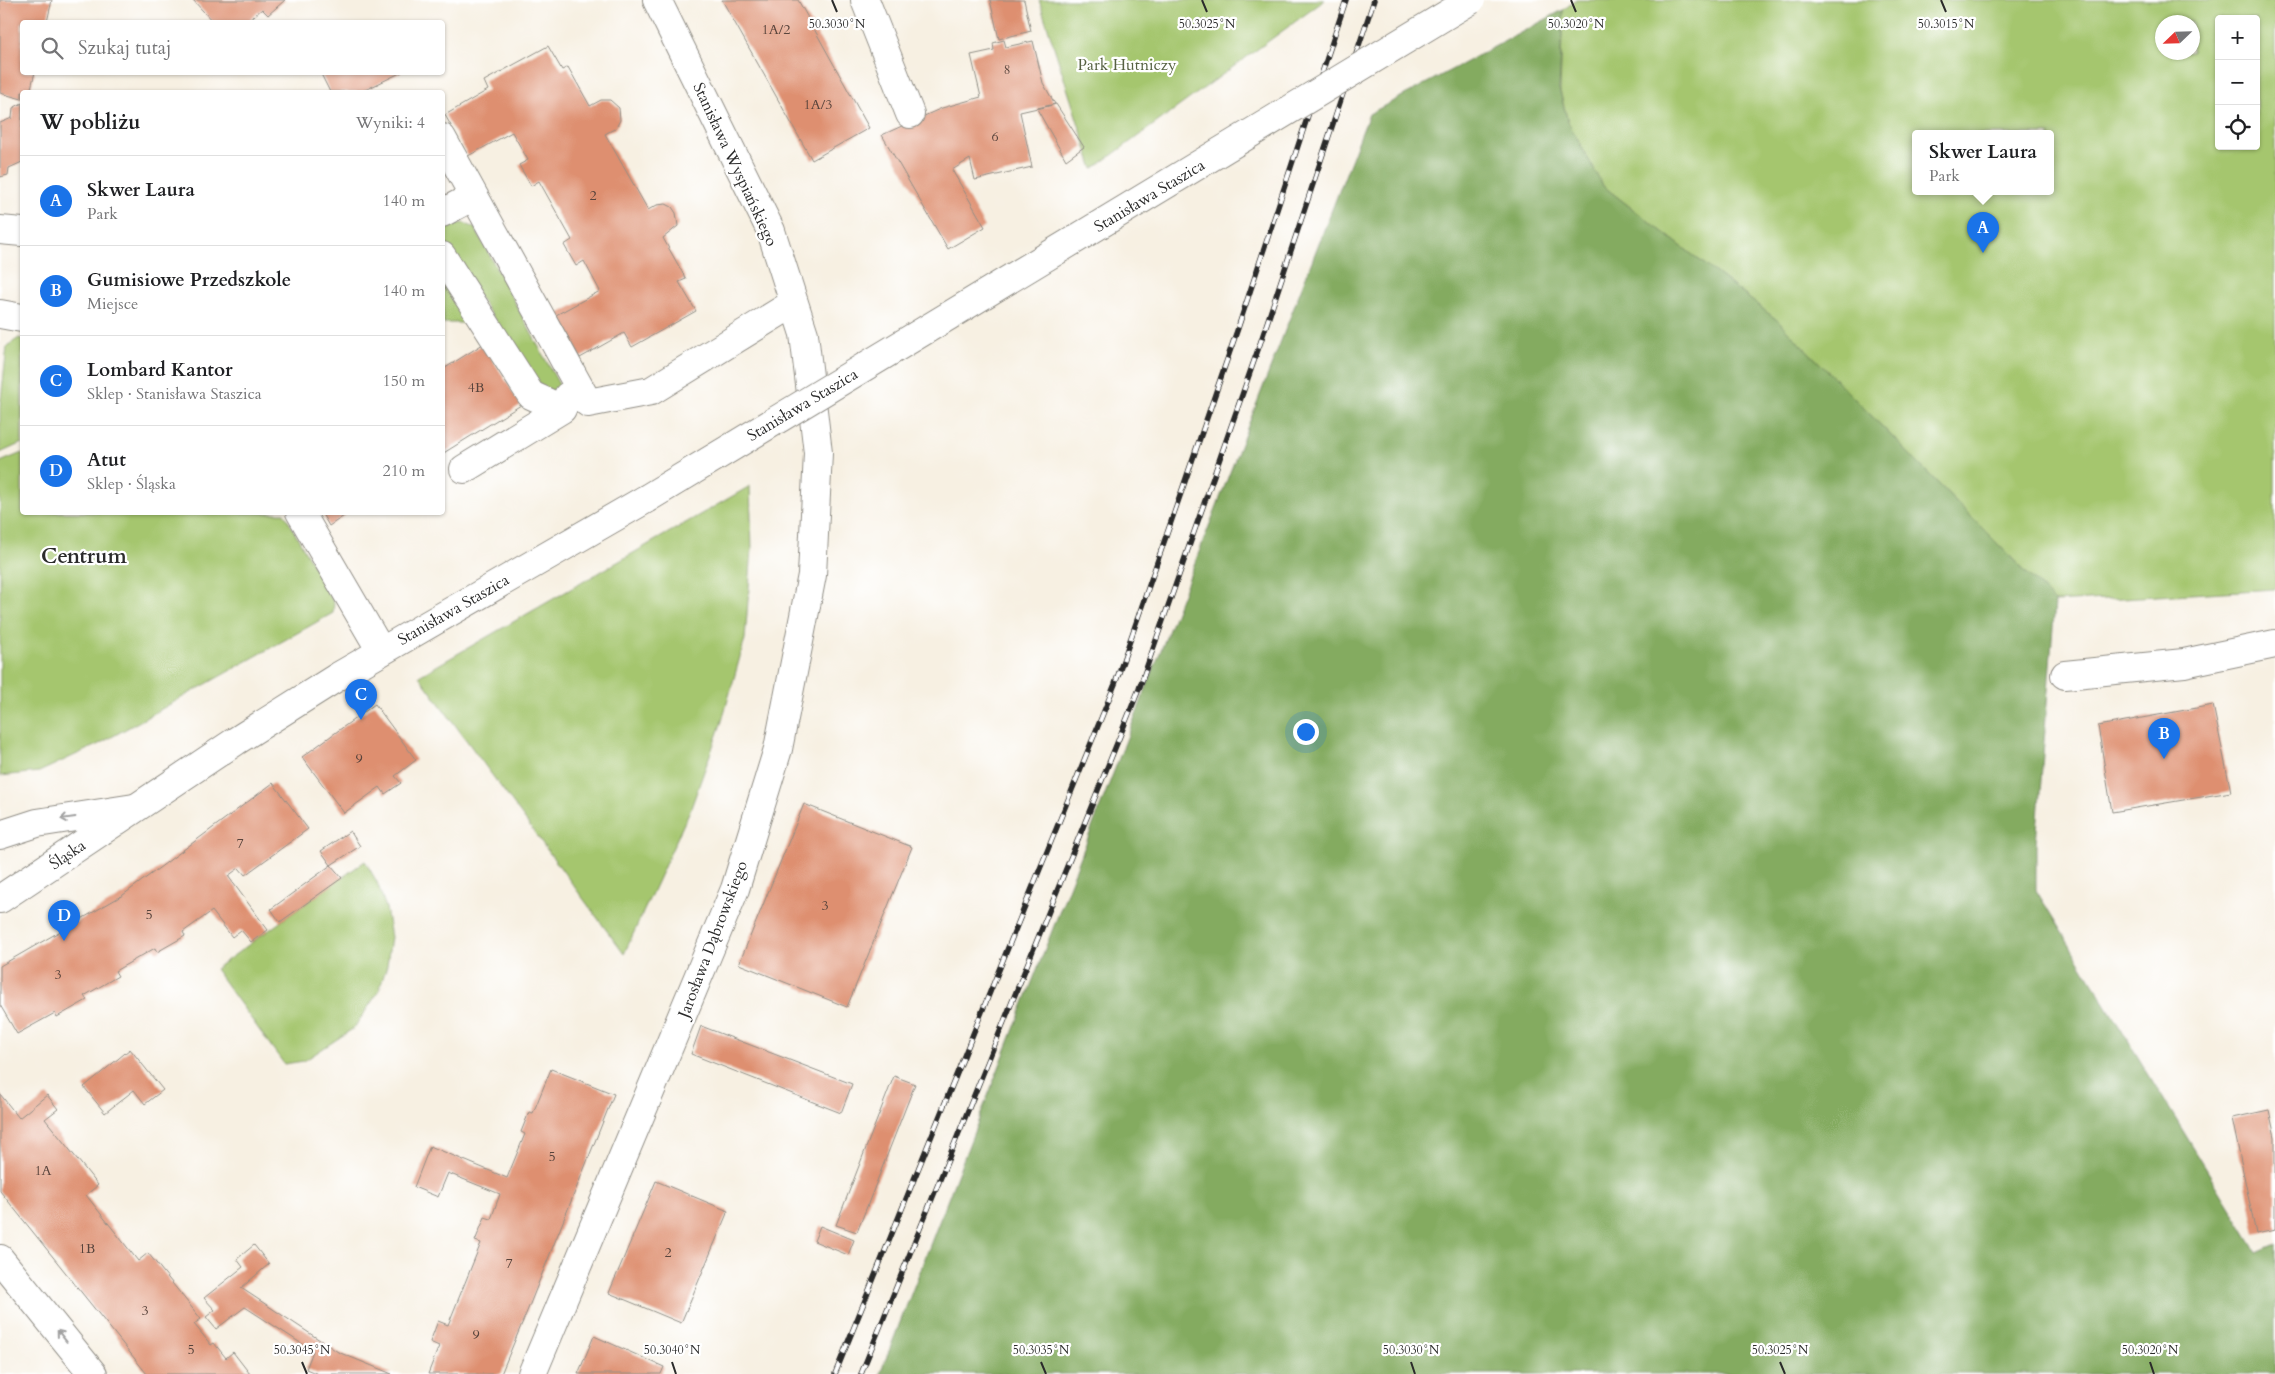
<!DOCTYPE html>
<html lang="pl">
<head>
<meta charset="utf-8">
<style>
	:root { --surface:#fff; --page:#f2f2f2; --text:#202124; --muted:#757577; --line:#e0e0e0; --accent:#1a73e8 }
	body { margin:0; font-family:Cardo,serif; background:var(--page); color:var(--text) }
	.controls { position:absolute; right:15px; top:15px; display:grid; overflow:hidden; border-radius:5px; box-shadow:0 1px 4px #0004 }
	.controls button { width:45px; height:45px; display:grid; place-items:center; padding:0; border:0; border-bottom:1px solid var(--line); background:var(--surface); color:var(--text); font:25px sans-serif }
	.compass { position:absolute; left:2155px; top:15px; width:45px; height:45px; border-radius:50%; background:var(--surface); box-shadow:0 1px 4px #0004; rotate:247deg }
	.you { position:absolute; left:1305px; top:731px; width:18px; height:18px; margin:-12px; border:4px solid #fff; border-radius:50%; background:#1a73e8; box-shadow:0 0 0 8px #1a73e833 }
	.badge { display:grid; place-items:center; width:32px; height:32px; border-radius:50%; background:var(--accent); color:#fff; font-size:16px; font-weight:700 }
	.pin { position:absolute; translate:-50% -41px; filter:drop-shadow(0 1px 2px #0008) }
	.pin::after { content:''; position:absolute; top:26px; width:18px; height:15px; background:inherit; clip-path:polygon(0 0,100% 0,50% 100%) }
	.popup { position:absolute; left:1912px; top:130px; width:142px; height:65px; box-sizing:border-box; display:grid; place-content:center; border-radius:5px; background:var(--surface); filter:drop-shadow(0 1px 4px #0005); font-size:16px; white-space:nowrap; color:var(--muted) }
	.popup b { font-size:19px; color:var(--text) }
	.popup::after { content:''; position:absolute; left:50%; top:100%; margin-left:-10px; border:10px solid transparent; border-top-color:var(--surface) }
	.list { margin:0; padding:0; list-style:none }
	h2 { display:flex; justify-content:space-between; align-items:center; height:65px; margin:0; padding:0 20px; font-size:21px }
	h2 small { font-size:16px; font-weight:400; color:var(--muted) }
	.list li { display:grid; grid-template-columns:32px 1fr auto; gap:15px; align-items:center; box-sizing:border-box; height:90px; padding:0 20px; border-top:1px solid var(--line) }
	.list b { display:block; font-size:19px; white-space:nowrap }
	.list p { margin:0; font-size:16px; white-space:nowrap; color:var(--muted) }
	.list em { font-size:16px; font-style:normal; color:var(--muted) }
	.icon { flex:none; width:28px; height:28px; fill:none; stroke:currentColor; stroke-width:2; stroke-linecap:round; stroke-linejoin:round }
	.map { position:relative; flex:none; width:2275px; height:1374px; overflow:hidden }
	.search { position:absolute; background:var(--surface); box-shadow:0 1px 4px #0004; left:20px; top:20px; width:425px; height:55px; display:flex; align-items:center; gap:12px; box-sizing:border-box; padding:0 18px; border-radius:5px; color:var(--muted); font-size:19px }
	.panel { position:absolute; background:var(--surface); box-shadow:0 1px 4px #0004; left:20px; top:90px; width:425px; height:425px; border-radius:5px }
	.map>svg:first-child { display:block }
	.green { fill:#a5c66e; stroke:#68784c; fill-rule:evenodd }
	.forest { fill:#84ab61; stroke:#586b46 }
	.building { fill:#de8f70 }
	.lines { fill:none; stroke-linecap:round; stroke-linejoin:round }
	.minor-casing { stroke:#918e86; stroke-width:30 }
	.major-casing { stroke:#918e86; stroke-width:30 }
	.minor { stroke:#fff; stroke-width:28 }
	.major { stroke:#fff; stroke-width:28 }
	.rail-casing { stroke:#2b2b2b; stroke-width:5.5 }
	.rail { stroke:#fff; stroke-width:4; stroke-dasharray:11; stroke-linecap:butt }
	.major-bridge-casing { stroke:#918e86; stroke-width:30; stroke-linecap:butt }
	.major-bridge { stroke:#fff; stroke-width:28 }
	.oneway { stroke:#a0a0a0 }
	.ticks { fill:none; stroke:#2b2b2b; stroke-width:2 }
	.labels { text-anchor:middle; stroke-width:4.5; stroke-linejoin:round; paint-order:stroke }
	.number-label { font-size:14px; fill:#58443c }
	.park-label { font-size:16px; fill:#566142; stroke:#fff }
	.street-label { font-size:16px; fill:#2b2b2b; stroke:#fff }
	.district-label { font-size:21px; font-weight:bold; fill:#2b2b2b; stroke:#fff }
	.ticks-label { font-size:12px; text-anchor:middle; fill:#2b2b2b; stroke:#fff; stroke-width:4.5; stroke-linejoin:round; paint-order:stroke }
</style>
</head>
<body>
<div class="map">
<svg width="2275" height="1374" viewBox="0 0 2275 1374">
	<rect width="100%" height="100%" fill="#fff"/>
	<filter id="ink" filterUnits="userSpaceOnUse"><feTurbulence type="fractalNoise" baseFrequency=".02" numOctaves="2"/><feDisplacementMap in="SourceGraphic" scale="10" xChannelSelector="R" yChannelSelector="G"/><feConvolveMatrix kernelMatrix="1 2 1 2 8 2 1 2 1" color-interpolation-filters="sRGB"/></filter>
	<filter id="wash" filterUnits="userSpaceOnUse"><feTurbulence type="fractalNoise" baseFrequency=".0096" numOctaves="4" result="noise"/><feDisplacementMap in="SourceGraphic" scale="20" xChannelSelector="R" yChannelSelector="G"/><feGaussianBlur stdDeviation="1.12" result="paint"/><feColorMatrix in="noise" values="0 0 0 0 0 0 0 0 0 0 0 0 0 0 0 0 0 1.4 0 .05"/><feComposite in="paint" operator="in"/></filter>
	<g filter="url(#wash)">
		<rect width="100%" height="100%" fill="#f7f0e2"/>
		<path class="green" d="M1039,0H1325L1093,169Z
			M1576,0H2275V589L2055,602L1777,320L1603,186L1568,122L1560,91L1563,10ZM2219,19H2256V146H2219ZM2162,22H2192V52H2162ZM1916,134H2050V192H1916Z
			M464,223L475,228L563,392L543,389L442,244L444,229L452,224Z
			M443,283L469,323H443Z
			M19,338L22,339V443L0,453V408L7,346Z
			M22,453V512L284,513L334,603L333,613L99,744L39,772L0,776V462Z
			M750,486L752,549L745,639L722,721L691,808L624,954L419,676Z
			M365,861L377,882L386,908L391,937L387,965L379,991L354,1028L304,1061L284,1064L215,969Z"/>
		<path class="forest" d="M1563,10L1559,89L1568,122L1603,186L1777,320L2055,602L2036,844V890L2257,1252L2275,1244V1374H880L1369,114Z"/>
		<g id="blocks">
			<path class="building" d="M0,0H52L47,22H22V72H35L30,92H22V99L0,93Z
				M193,0H285L268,15L262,9L247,22H213Z
				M722,0H798L869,128L812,160Z
				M990,0H1024L1031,31L999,39Z
				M1004,40L1006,47L1033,41L1043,83L1055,104L1020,112L1032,167L975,180L970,159L952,170L985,227L948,249L882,135L942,108L981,97L971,55L994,50L993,43Z
				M548,46L562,70L568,67L590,106L601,100H610L619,108L620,120L616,128L605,134L648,210L657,205L666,204L672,207L676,213L678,226L663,238L686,279L679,282L696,311L632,347L624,333L580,358L556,315L600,291L584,261L576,266L564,245L572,240L539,181L531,186L519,165L528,160L512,132L468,156L445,115L488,90L484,81Z
				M320,72H402L361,92H330Z
				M22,103V162L9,168L8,175L0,177V123L12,118L13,108Z
				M1056,104L1084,147L1066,160L1037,109Z
				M483,344L521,405L442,454V370Z
				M321,512H350L329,526Z
				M375,704L416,760L395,776L401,783L385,794L380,787L344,813L302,757Z
				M2213,705L2231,792L2112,812L2098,726Z
				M273,783L308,829L245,875L239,868L228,876L268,930L251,942L241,930L232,937L212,911L183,932L185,936L157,952L155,948L115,971L118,976L84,996L87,1000L57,1017L55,1013L17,1034L0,1005V966L123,895Z
				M804,804L912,847L847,1007L739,964Z
				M350,831L360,846L331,865L321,851Z
				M331,865L342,878L280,922L271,909Z
				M701,1026L852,1084L841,1113L691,1054Z
				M130,1049L163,1090L145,1104L134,1090L105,1113L84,1087Z
				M551,1069L614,1094L528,1309L501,1374H428L439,1346L430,1342L438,1321L448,1325L481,1243L475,1241L485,1217L491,1219L500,1194L448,1173L438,1197L414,1187L430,1146L507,1178L525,1134L521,1132L529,1112L533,1113Z
				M894,1076L915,1084L857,1232L836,1225Z
				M0,1094L19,1118L47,1095L58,1109L45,1119L98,1185L86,1195L138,1261L148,1253L201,1319L194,1324L211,1345L214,1343L226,1358L233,1352L250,1374H147L0,1191Z
				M2269,1110L2275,1137V1230L2256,1234L2232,1118Z
				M656,1181L728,1211L681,1323L609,1293Z
				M820,1226L854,1240L848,1255L814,1241Z
				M254,1245L269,1264L241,1288L338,1352L392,1374H318L306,1369L313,1351L245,1307L216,1329L206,1317L215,1310L204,1298L243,1267L237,1259Z
				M594,1336L664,1367L661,1374H578Z"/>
		</g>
	</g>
	<g filter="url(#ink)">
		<use href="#blocks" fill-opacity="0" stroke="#918e86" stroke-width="1"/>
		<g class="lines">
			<defs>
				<path id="minor" d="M865,0L910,114
					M442,138L588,403L651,391L794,303
					M442,213L474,196
					M0,230L22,232
					M442,256L531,395L562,409
					M0,314L22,318
					M464,469L562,409L568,396
					M300,512L381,651
					M2065,675L2184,663L2275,644
					M0,835L37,823L134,808
					M0,1259L93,1374
					M532,1374L735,889L778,749L812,575L818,453L804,334L771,231L657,0"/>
				<path id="major" d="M0,899L236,741L339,676L646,499"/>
			</defs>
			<use href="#minor" class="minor-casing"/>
			<use href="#major" class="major-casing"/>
			<use href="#minor" class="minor"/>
			<use href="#major" class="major"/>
			<defs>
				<path id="rail" d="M835,1374L1115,684L1238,328L1346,0
					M861,1374L1139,689L1261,341L1374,0"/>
			</defs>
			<use href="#rail" class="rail-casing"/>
			<use href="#rail" class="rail"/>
			<defs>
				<path id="major-bridge" d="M646,499L1471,0"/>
			</defs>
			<use href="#major-bridge" class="major-bridge-casing"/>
			<use href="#major-bridge" class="major-bridge"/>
		</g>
		<defs><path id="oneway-shaft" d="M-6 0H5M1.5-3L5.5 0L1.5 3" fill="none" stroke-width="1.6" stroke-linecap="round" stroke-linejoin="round" transform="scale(1.25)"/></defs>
		<g class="oneway">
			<use href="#oneway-shaft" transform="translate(68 818) rotate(172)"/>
			<use href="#oneway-shaft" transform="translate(62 1336) rotate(-129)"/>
		</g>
	</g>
	<path class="ticks" d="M832,0L837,12M1202,0L1207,12M1571,0L1576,12M1941,0L1946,12M302,1362L307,1374M672,1362L676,1374M1041,1362L1046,1374M1411,1362L1415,1374M1780,1362L1785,1374M2150,1362L2154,1374"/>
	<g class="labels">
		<g class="number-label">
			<text x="776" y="34">1A/2</text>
			<text x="1007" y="74">8</text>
			<text x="818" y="109">1A/3</text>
			<text x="995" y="141">6</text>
			<text x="593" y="200">2</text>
			<text x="476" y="392">4B</text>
			<text x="359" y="763">9</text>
			<text x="240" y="848">7</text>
			<text x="825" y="910">3</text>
			<text x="149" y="919">5</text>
			<text x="58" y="979">3</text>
			<text x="552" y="1161">5</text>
			<text x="43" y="1175">1A</text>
			<text x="87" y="1253">1B</text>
			<text x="668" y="1257">2</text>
			<text x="509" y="1268">7</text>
			<text x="145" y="1315">3</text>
			<text x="476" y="1339">9</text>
			<text x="191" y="1354">5</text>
		</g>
		<g class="park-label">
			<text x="1127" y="70">Park Hutniczy</text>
		</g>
		<g class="street-label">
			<text transform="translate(736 164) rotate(65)" y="6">Stanisława Wyspiańskiego</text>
			<text transform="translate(1149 195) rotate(-31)" y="6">Stanisława Staszica</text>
			<text transform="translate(802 404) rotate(-31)" y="6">Stanisława Staszica</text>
			<text transform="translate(453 609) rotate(-30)" y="6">Stanisława Staszica</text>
			<text transform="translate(67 854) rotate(-34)" y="6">Śląska</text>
			<text transform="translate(712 939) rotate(-69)" y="6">Jarosława Dąbrowskiego</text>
		</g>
		<g class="district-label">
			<text x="84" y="563">Centrum</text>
		</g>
	</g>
	<g class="ticks-label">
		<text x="837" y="28">50.3030°N</text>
		<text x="1207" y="28">50.3025°N</text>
		<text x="1576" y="28">50.3020°N</text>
		<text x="1946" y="28">50.3015°N</text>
		<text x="302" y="1354">50.3045°N</text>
		<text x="672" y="1354">50.3040°N</text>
		<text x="1041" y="1354">50.3035°N</text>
		<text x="1411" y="1354">50.3030°N</text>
		<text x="1780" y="1354">50.3025°N</text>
		<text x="2150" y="1354">50.3020°N</text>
	</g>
</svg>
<div class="controls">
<button>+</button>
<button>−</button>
<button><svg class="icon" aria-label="locate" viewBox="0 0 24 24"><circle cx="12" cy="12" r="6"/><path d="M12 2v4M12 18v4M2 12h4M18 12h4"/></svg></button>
</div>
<svg class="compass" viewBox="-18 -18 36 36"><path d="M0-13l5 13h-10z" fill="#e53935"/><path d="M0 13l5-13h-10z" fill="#757577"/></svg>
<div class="you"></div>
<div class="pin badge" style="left:1983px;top:253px">A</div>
<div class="popup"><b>Skwer Laura</b>Park</div>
<div class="pin badge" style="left:2164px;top:759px">B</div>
<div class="pin badge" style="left:361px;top:720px">C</div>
<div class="pin badge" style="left:64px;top:941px">D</div>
<div class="search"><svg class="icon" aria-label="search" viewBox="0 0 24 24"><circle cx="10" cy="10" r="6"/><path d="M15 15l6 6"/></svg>Szukaj tutaj</div>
<section class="panel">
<h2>W pobliżu<small>Wyniki: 4</small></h2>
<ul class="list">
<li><span class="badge">A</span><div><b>Skwer Laura</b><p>Park</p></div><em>140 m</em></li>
<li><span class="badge">B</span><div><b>Gumisiowe Przedszkole</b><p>Miejsce</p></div><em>140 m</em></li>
<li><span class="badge">C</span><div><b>Lombard Kantor</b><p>Sklep · Stanisława Staszica</p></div><em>150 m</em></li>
<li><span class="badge">D</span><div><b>Atut</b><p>Sklep · Śląska</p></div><em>210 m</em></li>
</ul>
</section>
</div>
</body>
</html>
